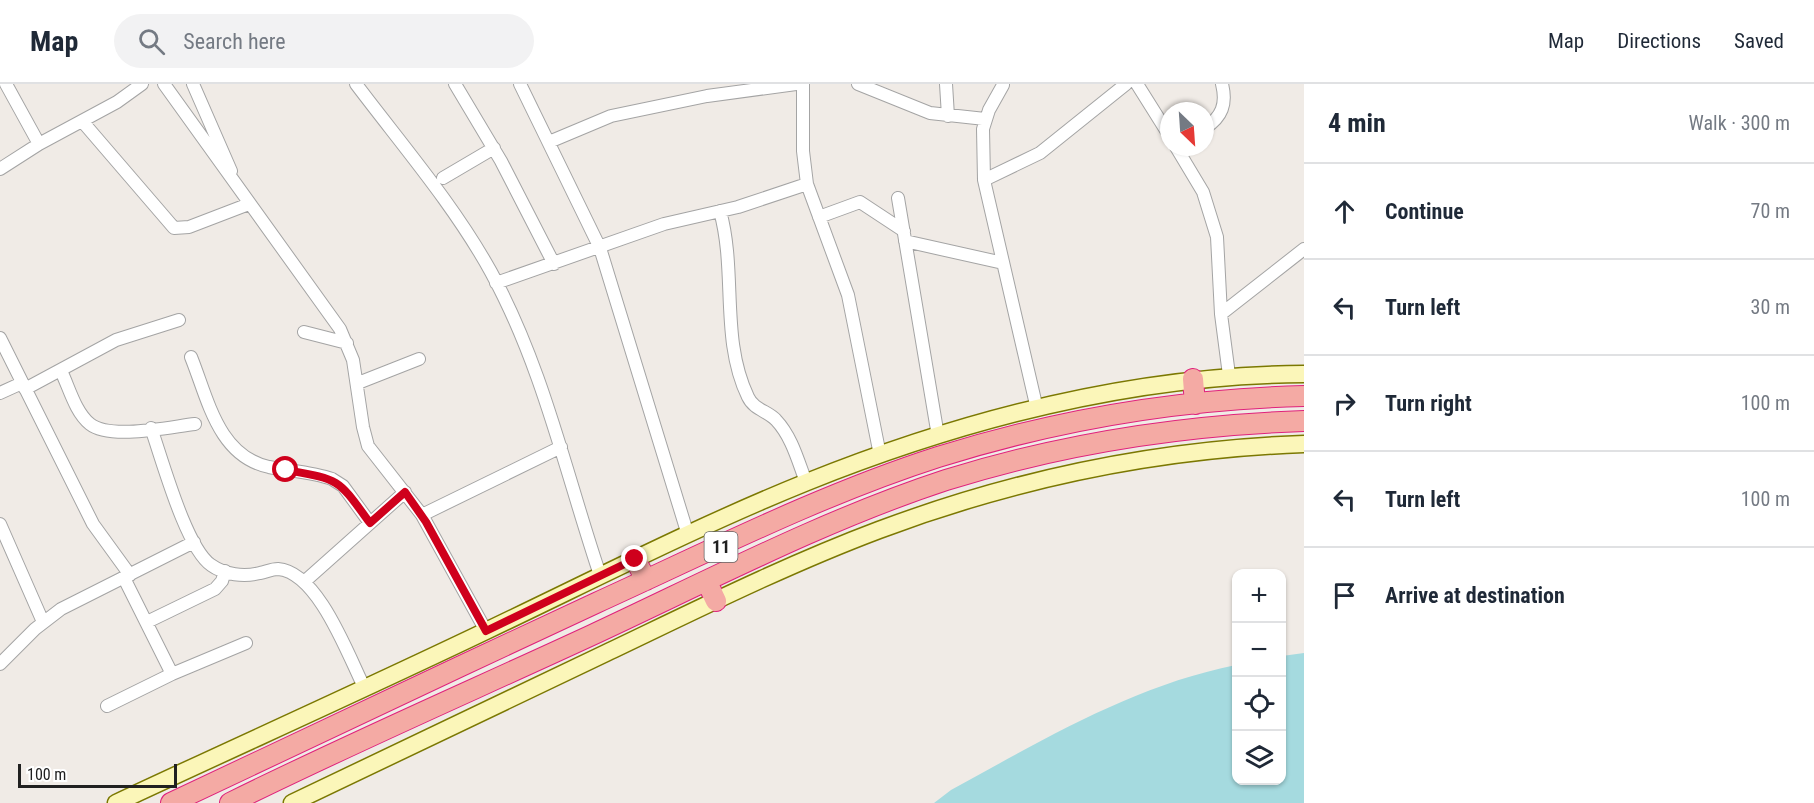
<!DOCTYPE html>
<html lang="en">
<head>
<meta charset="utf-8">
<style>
	:root { --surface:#fff; --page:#f2f2f3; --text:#1f2937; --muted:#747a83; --line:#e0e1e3 }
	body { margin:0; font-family:"Roboto Condensed",sans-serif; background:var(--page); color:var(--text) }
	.controls { position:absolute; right:18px; bottom:18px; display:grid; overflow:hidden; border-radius:12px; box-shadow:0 2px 4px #0004 }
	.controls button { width:54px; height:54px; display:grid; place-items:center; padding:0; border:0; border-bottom:2px solid var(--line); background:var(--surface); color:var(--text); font:30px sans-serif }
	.compass { position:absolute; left:1160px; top:18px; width:54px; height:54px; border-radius:50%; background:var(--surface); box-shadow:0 2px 4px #0004; rotate:155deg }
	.scale { position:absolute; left:18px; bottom:15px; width:159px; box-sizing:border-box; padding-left:6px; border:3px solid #202020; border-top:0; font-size:16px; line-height:21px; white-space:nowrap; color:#202020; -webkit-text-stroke:4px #fff; paint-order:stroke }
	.stop { position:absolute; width:18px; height:18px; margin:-14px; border:4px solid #cf001c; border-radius:50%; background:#fff }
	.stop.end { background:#cf001c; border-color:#fff; box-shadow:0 2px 6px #0008 }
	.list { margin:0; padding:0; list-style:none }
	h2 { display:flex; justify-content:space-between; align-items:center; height:78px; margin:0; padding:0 24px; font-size:26px }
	h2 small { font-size:20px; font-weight:400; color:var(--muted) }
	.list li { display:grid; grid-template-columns:39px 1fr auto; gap:18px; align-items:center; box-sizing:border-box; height:96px; padding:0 24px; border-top:2px solid var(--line) }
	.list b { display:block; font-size:22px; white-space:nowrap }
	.list em { font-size:20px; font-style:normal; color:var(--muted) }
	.icon { flex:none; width:33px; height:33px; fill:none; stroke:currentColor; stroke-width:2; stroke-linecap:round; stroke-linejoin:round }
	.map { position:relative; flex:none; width:1304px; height:719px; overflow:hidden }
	header { display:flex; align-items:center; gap:36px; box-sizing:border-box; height:84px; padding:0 30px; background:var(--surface); border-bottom:2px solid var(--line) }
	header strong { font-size:28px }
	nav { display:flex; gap:33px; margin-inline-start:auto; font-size:21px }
	.search { width:420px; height:54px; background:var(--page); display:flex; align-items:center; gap:15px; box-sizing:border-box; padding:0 21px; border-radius:33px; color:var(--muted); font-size:22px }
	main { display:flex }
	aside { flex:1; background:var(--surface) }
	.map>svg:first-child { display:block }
	.water { fill:#a5dadf }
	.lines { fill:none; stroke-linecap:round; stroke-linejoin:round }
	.minor-casing { stroke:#a4a4a4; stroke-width:14 }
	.secondary-casing { stroke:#7b7802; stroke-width:19 }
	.trunk-casing { stroke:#df227c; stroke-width:22 }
	.minor { stroke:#fff; stroke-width:12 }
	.secondary { stroke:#fbf6b9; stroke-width:16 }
	.trunk { stroke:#f4aaa4; stroke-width:20 }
	.route { stroke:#cf001c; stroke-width:8 }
	.labels { text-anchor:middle; stroke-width:6; stroke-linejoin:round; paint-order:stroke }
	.shield { fill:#fff; stroke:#636363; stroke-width:1.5 }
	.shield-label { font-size:18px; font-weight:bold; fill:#202020 }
</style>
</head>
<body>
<header>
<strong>Map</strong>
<div class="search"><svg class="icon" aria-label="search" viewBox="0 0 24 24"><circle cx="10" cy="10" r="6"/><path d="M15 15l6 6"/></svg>Search here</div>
<nav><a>Map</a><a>Directions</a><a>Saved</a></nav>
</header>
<main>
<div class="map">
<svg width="1304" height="719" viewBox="0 0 1304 719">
	<rect width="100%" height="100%" fill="#f0ebe6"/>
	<path class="water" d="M1304,569V719H934L951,706C1043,656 1132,602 1236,581V696H1282V572Z"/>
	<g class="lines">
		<defs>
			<path id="minor" d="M6,0L39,60
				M164,0L340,245L353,276L363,343L368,362L422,431L486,547
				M193,0L231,87
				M356,0C402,61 454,121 491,188C543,283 566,390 600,491
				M455,0L501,77L554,180
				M520,0L600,164L688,451
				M803,0V67L807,100L848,211L880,371
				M858,0L930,29L985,35
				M946,0L948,32
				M1137,0L1169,51
				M1003,1L989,26L983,45L984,96L1037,325
				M82,37L174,144L189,143L249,120
				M1205,44C1222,33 1227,20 1222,0
				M549,58L611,32L707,12L796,0
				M1176,63L1203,108L1217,153L1221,230L1229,291
				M0,85L39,60L117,18L142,0
				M443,94L494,64
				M984,96L1040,69L1126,0
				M898,114L938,352
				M720,127C737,188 720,255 748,313C754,326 768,327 776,336C792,353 798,377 806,398
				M819,133L860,118L904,147
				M905,157L1003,179
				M496,199L664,140L738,123L807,100
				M1221,230L1304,165
				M304,248L347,259
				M0,254L93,440L130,491
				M191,273C208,315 218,372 269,383C290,387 313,388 332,395L343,402L370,439
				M61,287C69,303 75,328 90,340C110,356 169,343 195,340
				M358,299L419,275
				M25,305L116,256L179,236
				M0,309L22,299
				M151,344C162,375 186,464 211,481C225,491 244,493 260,489C266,488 271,485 278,485C318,488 348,571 364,603
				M422,431L561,363
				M0,440L43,538
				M124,494L172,590
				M304,498L405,408
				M147,538L215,505L222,497L225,487
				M0,580L35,545L61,525L194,458
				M107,622L172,590L246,559"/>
			<path id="secondary" d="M116,719C240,661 365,605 488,546C593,496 698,442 807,398C964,335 1134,291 1304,290
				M292,719C397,669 502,619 606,569C696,526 786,481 879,446C1015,395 1159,365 1304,360"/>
			<path id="trunk" d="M1193,295L1195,320
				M635,475L646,496
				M707,498L716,517
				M171,719C312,652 454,585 596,519C708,468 820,411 938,373C1056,336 1180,315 1304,312
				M230,719C349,660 471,607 592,551C708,497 824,436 946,396C1061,360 1184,341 1304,337"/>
		</defs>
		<use href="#minor" class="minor-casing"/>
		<use href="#secondary" class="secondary-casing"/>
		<use href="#trunk" class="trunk-casing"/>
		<use href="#minor" class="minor"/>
		<use href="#secondary" class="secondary"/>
		<use href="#trunk" class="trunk"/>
	</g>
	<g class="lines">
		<path class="route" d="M286,386C341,396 337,394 370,439L405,408L426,438L486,547L635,475"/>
	</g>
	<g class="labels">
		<rect class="shield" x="704.5" y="448" width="33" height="30" rx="4.5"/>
		<g class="shield-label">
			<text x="721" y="469">11</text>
		</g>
	</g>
</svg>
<div class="controls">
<button>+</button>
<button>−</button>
<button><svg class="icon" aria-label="locate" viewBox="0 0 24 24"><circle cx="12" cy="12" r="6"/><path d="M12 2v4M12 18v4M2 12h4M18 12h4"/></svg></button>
<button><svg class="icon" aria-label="layers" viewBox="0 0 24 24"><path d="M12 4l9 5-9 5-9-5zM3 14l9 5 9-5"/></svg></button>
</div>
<svg class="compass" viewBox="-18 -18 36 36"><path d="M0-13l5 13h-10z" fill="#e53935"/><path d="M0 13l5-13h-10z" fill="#747a83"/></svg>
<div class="scale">100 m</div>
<div class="stop" style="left:286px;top:386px"></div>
<div class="stop end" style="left:635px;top:475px"></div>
</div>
<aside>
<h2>4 min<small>Walk · 300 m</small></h2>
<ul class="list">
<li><svg class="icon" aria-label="ahead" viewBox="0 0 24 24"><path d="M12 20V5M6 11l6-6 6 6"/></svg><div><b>Continue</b></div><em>70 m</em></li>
<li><svg class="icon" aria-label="left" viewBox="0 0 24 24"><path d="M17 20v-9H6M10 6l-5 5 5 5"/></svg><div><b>Turn left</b></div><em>30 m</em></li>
<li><svg class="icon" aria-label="right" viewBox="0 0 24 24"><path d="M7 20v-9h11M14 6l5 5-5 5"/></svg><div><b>Turn right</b></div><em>100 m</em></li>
<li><svg class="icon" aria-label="left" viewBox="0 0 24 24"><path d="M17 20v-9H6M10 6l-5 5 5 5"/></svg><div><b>Turn left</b></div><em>100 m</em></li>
<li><svg class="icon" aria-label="arrive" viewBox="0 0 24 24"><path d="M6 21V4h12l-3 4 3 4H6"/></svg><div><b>Arrive at destination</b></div></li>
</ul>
</aside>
</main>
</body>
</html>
